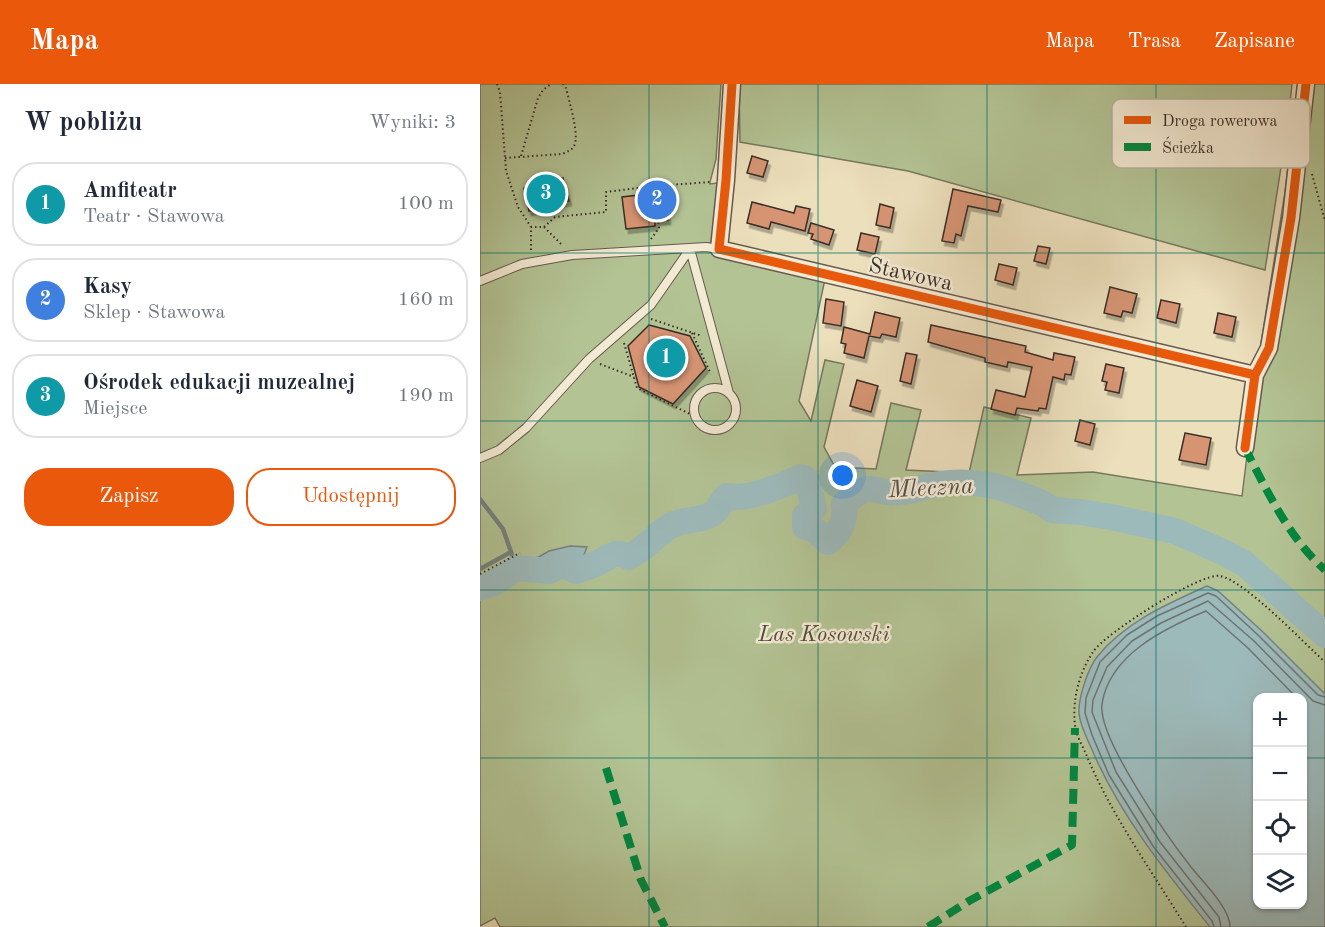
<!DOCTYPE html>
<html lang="pl">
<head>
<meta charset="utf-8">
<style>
	:root { --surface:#fff; --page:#f6f6f7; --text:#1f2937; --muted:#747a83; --line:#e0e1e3; --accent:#ea580c }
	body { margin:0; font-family:"Old Standard TT",serif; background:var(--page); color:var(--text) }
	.controls { position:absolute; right:18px; bottom:18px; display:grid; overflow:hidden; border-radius:12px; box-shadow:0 2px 4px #0004 }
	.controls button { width:54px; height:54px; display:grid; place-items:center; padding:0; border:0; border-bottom:2px solid var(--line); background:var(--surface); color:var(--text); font:30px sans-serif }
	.you { position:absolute; left:363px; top:392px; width:21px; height:21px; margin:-15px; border:4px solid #fff; border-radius:50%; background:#1a73e8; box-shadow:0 0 0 9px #1a73e833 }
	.badge { display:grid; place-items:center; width:39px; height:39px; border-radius:50%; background:var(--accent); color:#fff; font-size:20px; font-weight:700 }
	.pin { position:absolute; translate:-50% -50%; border:3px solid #fff; box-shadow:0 2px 6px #0006 }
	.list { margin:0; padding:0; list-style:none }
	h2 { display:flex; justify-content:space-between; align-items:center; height:78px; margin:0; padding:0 24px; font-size:26px }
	h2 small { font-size:20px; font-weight:400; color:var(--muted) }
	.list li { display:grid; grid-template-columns:39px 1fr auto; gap:18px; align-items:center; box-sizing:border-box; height:84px; margin:0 12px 12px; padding:0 12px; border:2px solid var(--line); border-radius:24px }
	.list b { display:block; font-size:22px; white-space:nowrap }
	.list p { margin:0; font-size:20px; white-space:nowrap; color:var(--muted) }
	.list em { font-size:20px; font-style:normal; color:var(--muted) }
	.actions { display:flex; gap:12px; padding:18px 24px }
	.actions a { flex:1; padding:14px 0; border:2px solid var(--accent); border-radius:24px; text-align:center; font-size:21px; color:var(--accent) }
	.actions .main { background:var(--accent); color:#fff }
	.icon { flex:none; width:33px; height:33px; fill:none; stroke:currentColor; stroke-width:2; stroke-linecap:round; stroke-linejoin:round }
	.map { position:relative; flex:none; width:845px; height:843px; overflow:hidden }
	header { display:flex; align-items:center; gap:36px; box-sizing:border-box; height:84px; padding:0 30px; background:var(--accent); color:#fff }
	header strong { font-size:28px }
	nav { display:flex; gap:33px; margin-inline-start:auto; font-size:21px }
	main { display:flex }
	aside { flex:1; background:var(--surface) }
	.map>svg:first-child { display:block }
	.green { fill:#b3c394; stroke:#76785e; stroke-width:1.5; fill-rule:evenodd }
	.water { fill:#9dbabb; stroke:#758280; stroke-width:1.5; fill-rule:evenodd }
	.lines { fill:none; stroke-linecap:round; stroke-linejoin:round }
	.shore { stroke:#6c7472; stroke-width:1.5 }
	.stream { stroke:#758280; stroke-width:4.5 }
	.river { stroke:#9dbabb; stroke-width:26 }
	.building { fill:#d69473; stroke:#3a2d28; stroke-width:1.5; filter:url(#shadow) }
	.service-casing { stroke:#665a4d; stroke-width:10 }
	.minor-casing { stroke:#665a4d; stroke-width:19 }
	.path { stroke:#3a2d28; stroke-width:2; stroke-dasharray:1.5 3; stroke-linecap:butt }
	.service { stroke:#f3ead3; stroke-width:8 }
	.minor { stroke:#f3ead3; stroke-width:16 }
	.quiet { stroke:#00873e; stroke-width:8; stroke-dasharray:15 8; stroke-linecap:butt }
	.cycleway-casing { stroke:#f3ead3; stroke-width:13 }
	.cycleway { stroke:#e8590c; stroke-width:9 }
	.grid { fill:none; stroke:#0f766e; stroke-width:1.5; stroke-opacity:0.55 }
	.labels { text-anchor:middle; stroke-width:5; stroke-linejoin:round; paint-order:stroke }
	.street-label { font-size:22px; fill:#3a2d28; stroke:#f3ead3 }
	.park-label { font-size:22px; font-style:italic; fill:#524b3e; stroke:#f3ead3 }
	.water-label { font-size:24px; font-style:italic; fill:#53504d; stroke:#f3ead3 }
	.key { fill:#f3ead3; stroke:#bcb1a0; stroke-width:1.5 }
	.key-label { font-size:16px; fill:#3a2d28 }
</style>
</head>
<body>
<header>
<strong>Mapa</strong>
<nav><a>Mapa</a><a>Trasa</a><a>Zapisane</a></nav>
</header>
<main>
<aside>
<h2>W pobliżu<small>Wyniki: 3</small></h2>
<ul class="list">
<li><span class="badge" style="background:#0f9aa8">1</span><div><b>Amfiteatr</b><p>Teatr · Stawowa</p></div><em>100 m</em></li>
<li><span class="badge" style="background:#3f7fe0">2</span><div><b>Kasy</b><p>Sklep · Stawowa</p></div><em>160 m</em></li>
<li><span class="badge" style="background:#0f9aa8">3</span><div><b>Ośrodek edukacji muzealnej</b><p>Miejsce</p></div><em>190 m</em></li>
</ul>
<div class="actions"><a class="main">Zapisz</a><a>Udostępnij</a></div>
</aside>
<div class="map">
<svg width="845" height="843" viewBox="0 0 845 843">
	<defs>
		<filter id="shadow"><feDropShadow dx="2.5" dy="4.5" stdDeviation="0" flood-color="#0004"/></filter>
	</defs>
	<rect width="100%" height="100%" fill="#ecdfbc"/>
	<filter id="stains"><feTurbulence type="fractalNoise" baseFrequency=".00333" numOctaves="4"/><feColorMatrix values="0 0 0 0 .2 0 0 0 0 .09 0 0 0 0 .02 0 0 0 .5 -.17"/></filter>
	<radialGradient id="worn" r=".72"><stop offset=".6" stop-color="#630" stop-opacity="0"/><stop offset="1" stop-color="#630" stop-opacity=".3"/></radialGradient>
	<path class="green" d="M0,0H241L236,75L230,98V100L237,99L238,101L233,159H226V167L345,195L319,317L331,337L345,276L364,280L344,363L355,383L396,385L411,319L441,326L426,386L489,389L504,323L551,334L537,391L613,388L762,412L780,266L805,108L818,0H845V843H20L15,834L0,842ZM778,614H822V820H778Z
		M259,0H812L808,38L785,186L428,87L260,58Z"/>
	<path class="water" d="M90,462L107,463L104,471L75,487L54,492L42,490L20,500L16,493L26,486L28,478L39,473L48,479L69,467Z
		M727,502L738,507L783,548L845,610V843H730C686,788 641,733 613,668C608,656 600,642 599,629C598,615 608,584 617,573C645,538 687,520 727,502ZM778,614H822V820H778Z"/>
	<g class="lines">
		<path class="shore" d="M734,843L732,837L673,762L629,691L612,651L605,629L606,614L620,578L647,551L677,532L728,509L736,512L779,552L838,611L845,613
			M741,843L739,833L680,758L636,688L612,628L613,616L627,583L652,557L681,539L728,517L774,557L833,617L845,621
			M750,843C750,824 723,798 711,783C689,755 617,653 622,620C629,571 685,544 726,527L768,564L817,614"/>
		<path class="stream" d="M0,415L23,445L36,482
			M0,485L31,468"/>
		<path class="river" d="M0,504L14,499L36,484L70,487L81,480L96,487C102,484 109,483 115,480C128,475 134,465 148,473C164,467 175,451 190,442C203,434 219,438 232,430C238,427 241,417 247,412C269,417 301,401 322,393L327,396L334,424L325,432V443L333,444L348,458C361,447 366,437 364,420C394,392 392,412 422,408C432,407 440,404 449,402C482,395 514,399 544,412C555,416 563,418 572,426L600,428L631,433L695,447L745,469L765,480L845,551"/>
	</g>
	<path class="building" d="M272,72L288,77L283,93L267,89Z
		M83,94L89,117L75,120L76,124L66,126L65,123L49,127L44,104Z
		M473,105L521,116L518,128L488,122L481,152L476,150L474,159L462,157Z
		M185,108L188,136L175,137V142L146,145L142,113Z
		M272,118L314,129L316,122L330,125L325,147L291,138L289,145L267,139Z
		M400,120L414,124L410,144L396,141Z
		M331,139L354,146L349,161L331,155L333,150L328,149Z
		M381,149L399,153L395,170L377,166Z
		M558,162L570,164L566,180L554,177Z
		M519,180L537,184L533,201L515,196Z
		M630,203L657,210L652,229L643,227L641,233L624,229Z
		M346,215L364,218L361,242L343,239Z
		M681,216L700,220L696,239L677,234Z
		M395,228L420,234L416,253L402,250L400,254L389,252L384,274L364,269L366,260L361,259L364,243L390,250Z
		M738,229L756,233L752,253L734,249Z
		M169,241L210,252L226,284L193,320L159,303L148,262Z
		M451,241L546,262L545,268L573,276L574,269L595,273L591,291L585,290L584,296L573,293L566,325L559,324L558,327L537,324L535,331L511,325L516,306L545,313L552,283L528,278L527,283L505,278V274L448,258Z
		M426,269L437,271L431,300L420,297Z
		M626,280L644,284L639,309L625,306L627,298L622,297Z
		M377,296L398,302L391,328L370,322Z
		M600,336L615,340L610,361L595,357Z
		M705,349L731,354L726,381L699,376Z"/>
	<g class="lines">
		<defs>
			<path id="service" d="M0,197L42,180L92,171L226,163L239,165
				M214 325a21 21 0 1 1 42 0a21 21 0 1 1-42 0Z
				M0,374L19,366L46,344L109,275L171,221L210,165L249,309"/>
			<path id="minor" d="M252,0L246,96L239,165L775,291
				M765,364L775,291L789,264L811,134L826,0"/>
		</defs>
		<use href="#service" class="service-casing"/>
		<use href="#minor" class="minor-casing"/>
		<path class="path" d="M17,0L20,8L26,87L38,123L51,143
			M41,72L58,14L63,6L71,0
			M25,74L82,70C87,68 92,66 94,62C100,52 89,17 86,4L83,0
			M832,90L845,137
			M176,112L175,102L231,98
			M64,143L75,133L126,128V108L174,102
			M171,155L179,144L178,137
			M51,166V143H64L83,162
			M171,235L222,252
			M212,249L231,290
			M144,259L157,304L216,333
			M120,280L154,293
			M0,490L40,469
			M706,843C673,789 630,729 606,670C602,661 596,651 595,641C592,616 599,589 613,568C624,550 721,488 740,492C764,496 824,559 845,578"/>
		<use href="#service" class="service"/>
		<use href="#minor" class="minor"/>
		<path class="quiet" d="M765,364C787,407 809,454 845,486
			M126,684L161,796L185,843
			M448,843L489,817L592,761L595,644"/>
		<defs>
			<path id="cycleway" d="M252,0L246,96L239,165L775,291
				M765,364L775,291L789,264L811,134L826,0"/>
		</defs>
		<use href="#cycleway" class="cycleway-casing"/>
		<use href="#cycleway" class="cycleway"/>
	</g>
	<path class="grid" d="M169,0V843M338,0V843M507,0V843M676,0V843M0,169H845M0,337H845M0,506H845M0,674H778M822,674H845"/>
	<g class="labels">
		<g class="street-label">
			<text transform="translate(431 189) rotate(13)" y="8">Stawowa</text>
		</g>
		<g class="park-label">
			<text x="344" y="557">Las Kosowski</text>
		</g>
		<g class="water-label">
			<text transform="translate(451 403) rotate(-3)" y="8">Mleczna</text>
		</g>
	</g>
	<rect x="632" y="15" width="198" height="69" rx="9" class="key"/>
	<rect x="644" y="32" width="27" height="8" fill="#e8590c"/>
	<rect x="644" y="59" width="27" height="8" fill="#00873e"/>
	<g class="key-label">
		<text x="682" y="42">Droga rowerowa</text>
		<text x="682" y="69">Ścieżka</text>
	</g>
	<rect width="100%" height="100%" filter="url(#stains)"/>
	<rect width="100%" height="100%" fill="url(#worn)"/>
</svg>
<div class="controls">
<button>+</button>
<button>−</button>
<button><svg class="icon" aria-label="locate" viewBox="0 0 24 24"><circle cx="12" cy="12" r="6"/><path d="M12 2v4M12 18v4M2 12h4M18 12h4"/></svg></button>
<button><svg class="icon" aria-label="layers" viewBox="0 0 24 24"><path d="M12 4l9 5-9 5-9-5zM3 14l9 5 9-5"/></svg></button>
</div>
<div class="you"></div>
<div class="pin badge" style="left:186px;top:274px;background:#0f9aa8">1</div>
<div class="pin badge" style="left:177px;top:116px;background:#3f7fe0">2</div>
<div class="pin badge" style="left:66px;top:110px;background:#0f9aa8">3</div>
</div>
</main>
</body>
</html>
